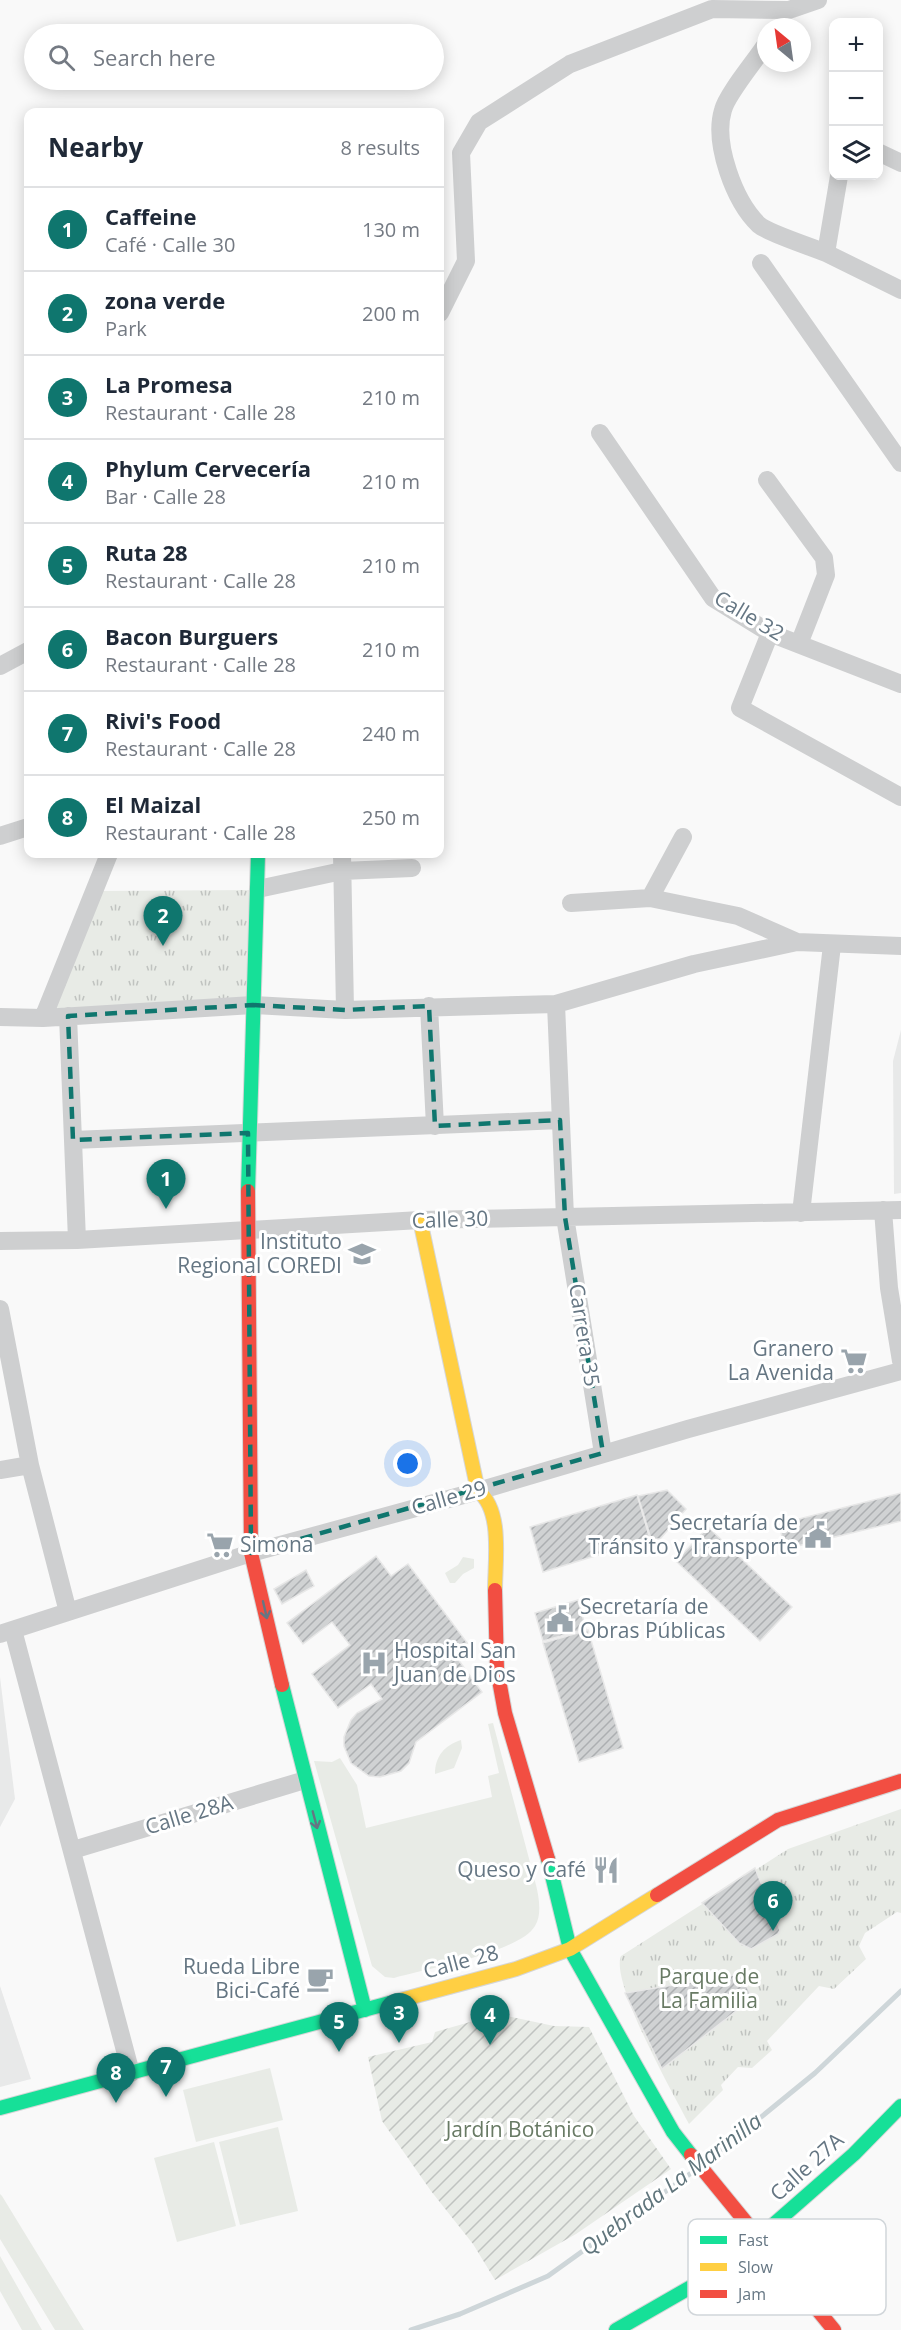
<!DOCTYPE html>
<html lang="en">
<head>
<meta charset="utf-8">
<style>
	:root { --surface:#fff; --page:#f2f2f3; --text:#1f2937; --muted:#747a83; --line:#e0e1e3; --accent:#0f766e }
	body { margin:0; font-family:"Open Sans",sans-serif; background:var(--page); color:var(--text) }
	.controls { position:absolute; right:18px; top:18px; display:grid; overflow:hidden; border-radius:12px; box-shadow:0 3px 15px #0003 }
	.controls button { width:54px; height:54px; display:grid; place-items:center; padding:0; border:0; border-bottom:2px solid var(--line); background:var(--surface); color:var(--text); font:30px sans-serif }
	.compass { position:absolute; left:757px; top:18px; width:54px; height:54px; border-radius:50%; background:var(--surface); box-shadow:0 3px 15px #0003; rotate:331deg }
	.you { position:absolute; left:408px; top:1464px; width:21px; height:21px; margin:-15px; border:4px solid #fff; border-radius:50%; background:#1a73e8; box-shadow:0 0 0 9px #1a73e833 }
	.badge { display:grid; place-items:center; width:39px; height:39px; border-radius:50%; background:var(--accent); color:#fff; font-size:20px; font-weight:700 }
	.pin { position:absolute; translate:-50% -50px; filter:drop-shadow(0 2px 3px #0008) }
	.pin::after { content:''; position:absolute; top:32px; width:21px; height:18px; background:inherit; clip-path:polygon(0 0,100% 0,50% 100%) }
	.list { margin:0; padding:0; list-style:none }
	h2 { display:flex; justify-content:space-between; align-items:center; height:78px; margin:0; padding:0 24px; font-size:26px }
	h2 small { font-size:20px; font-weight:400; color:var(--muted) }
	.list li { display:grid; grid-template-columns:39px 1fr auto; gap:18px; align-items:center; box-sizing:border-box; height:84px; padding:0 24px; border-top:2px solid var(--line) }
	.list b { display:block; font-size:22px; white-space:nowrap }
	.list p { margin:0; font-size:20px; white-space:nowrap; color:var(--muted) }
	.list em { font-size:20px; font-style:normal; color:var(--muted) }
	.icon { flex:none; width:33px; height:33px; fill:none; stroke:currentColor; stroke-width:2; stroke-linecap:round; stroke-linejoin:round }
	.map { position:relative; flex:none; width:901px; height:2330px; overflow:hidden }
	.search { position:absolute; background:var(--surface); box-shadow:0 3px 15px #0003; left:24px; top:24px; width:420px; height:66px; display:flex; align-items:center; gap:15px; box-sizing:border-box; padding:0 21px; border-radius:33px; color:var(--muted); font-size:22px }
	.panel { position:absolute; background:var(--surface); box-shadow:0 3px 15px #0003; left:24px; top:108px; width:420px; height:750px; border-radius:12px }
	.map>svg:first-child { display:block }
	.built { fill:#e8e9e9 }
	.grass { fill:#e8ebe6 }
	.park { fill:url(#park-tufts) }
	.garden { fill:url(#garden-furrows) }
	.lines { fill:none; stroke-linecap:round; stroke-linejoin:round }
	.stream { stroke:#ced6d9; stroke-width:5 }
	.building { fill:url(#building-hatch); stroke:#e8e8e8; stroke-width:1.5 }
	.fast-casing { stroke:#d5d6d7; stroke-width:16 }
	.slow-casing { stroke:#d5d6d7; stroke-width:16 }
	.jam-casing { stroke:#d5d6d7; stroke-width:16 }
	.street { stroke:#cecfd0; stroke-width:18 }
	.fast { stroke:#16e098; stroke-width:14 }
	.slow { stroke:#ffcf43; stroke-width:14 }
	.jam { stroke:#f24e42; stroke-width:14 }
	.oneway { stroke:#657683 }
	.marked { fill:none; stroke:#0f766e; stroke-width:4.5; stroke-dasharray:12 8; stroke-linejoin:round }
	.labels { text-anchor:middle; stroke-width:6; stroke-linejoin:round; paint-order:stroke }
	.street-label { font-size:21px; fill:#657683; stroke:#fff }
	.poi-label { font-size:21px; fill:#657683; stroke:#fff; text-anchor:end }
	.park-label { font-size:21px; fill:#687a64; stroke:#fff }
	.water-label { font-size:22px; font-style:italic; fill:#60757c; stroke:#fff }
	.key { fill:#fff; stroke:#d1d6da; stroke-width:1.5 }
	.key-label { font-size:16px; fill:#657683 }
</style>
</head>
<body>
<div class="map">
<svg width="901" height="2330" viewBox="0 0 901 2330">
	<defs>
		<pattern id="park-tufts" width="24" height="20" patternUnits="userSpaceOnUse" patternTransform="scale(1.5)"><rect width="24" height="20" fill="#e8ebe6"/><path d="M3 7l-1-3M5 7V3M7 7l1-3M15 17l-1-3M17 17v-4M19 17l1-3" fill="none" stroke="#c0c3c0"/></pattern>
		<pattern id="garden-furrows" width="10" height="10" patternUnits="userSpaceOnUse" patternTransform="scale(1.5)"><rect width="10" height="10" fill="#e8ebe6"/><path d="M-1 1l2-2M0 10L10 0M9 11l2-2" fill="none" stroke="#c0c3c0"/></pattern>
		<pattern id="building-hatch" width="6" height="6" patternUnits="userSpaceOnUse" patternTransform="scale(1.5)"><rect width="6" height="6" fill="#d0d2d3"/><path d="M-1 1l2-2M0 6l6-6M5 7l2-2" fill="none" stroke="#acafb1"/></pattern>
	</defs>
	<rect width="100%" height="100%" fill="#f9f9f9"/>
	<path class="built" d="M901,1030V1193L894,1194L893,1061Z
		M0,1677L15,1799L0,1827Z
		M0,1986L31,2079L0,2087Z"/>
	<path class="grass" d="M463,1557L474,1559V1568L463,1574L455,1583H450L445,1573L458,1565Z
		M493,1723L536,1885C539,1897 542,1915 535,1926C520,1952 426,1969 394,1978L385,1977L372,1966L314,1761L332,1762L340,1758L357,1785L366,1828L492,1797L488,1776L499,1773L488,1724Z
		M461,1740L462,1748L454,1768L435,1774C435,1756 445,1745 461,1740Z
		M270,2068L283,2120L196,2142L183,2090Z
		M278,2127L298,2211L240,2225L219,2142Z
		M214,2142L236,2226L177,2242L154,2158Z
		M0,2194L2,2196L84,2330H55L0,2239Z
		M0,2256L42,2330H22L0,2291Z"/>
	<path class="park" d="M254,890L251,1001L47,1015L96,891Z
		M901,1809V1913L897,1912L865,1933L859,1946L866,1959L834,1989L819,1986L767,2041L772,2050L752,2068L738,2067L721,2085L723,2090L689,2124C674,2095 610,1982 621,1956L788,1849Z"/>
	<path class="garden" d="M498,2014L554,2026L589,2027L634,2116L671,2169L576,2234L495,2280L473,2244L431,2191L382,2121L368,2057L432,2042L435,2032Z"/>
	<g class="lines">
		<path class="stream" d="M706,2162L815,2073L901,1991
			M411,2330L460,2314L548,2276L694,2171"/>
	</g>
	<path class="building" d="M667,1490L686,1509L660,1539H651L638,1496Z
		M901,1493V1521L785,1549L779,1524Z
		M637,1495L650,1539L543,1572L530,1527Z
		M708,1527L792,1607L760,1641L676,1561Z
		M376,1556L391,1576L408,1564L471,1648L457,1658L482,1692L416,1742L409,1763L401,1771L380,1777L369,1776L351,1763L344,1746V1737L351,1720L357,1713L382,1699L371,1684L338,1708L312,1674L350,1645L332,1622L303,1644L287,1623Z
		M306,1570L314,1586L282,1604L274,1589Z
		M578,1600L586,1629L543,1641L535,1613Z
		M588,1630L623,1748L579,1762L543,1643Z
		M755,1868L780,1930L778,1934L751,1949L739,1943L702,1903Z
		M734,1975L742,1977L750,1993L749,2001L662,2069L625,1993Z"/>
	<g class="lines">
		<defs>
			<path id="fast" d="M248,1191L258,854
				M282,1685L365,2010
				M548,1859L570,1949L673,2132L691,2155
				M0,2108L397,2001
				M616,2330L724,2268L854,2154L901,2106"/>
			<path id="slow" d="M420,1220L478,1491C503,1510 495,1561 495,1590
				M397,2001L516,1969L570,1949L657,1895"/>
			<path id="jam" d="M248,1191L251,1553L282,1685
				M495,1590L497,1669L505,1713L548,1859
				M657,1895L778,1820L901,1781
				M691,2155L834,2330"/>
		</defs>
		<use href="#fast" class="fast-casing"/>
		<use href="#slow" class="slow-casing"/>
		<use href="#jam" class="jam-casing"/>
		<path class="street" d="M766,44C756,60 727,94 723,110C713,143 734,201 759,225C768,233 812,247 826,253
			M878,152L901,163
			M839,176L826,253L901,290
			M761,263L901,463
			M440,313L466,261L461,153L479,122L570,64L712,9L789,10L818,0
			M600,433L713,598L770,633L901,684
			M767,480L824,558L826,575L799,644
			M770,633L740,708L901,797
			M0,666L28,651
			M0,836L28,827
			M342,854L345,1010
			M258,889L342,871L412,868
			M650,898L683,837
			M571,903L650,898L738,916L797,942
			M556,1004L565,1217L603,1453
			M429,1006L435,1126
			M68,1016L77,1240
			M0,1017L43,1018L253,1005L345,1010L556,1004L694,964L797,942L901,946
			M43,1018L109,854
			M73,1140L560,1120
			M883,1210L889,1288L901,1361
			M801,1213L832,945
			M0,1241L77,1240L420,1220L901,1210
			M0,1309L30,1465L68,1612
			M0,1470L30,1465
			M13,1630L131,2073
			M0,1634L251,1553L478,1491L688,1429L901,1371
			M73,1850L305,1780"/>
		<use href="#fast" class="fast"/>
		<use href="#slow" class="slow"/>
		<use href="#jam" class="jam"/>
	</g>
	<defs><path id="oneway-shaft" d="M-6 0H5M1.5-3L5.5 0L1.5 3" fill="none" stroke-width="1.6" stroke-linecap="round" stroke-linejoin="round" transform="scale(1.5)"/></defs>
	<g class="oneway">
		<use href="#oneway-shaft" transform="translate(265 1610) rotate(77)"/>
		<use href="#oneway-shaft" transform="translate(315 1820) rotate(75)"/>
	</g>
	<path class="marked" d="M253,1005L345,1010L429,1006L435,1126L560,1120L565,1217L603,1453L251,1553L248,1133L73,1140L68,1016Z"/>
	<defs>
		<symbol id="school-bare" viewBox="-9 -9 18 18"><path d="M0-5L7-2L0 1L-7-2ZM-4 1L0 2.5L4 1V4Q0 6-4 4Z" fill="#99a4ac" stroke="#fff" stroke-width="2.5" paint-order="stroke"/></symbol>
		<symbol id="supermarket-bare" viewBox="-9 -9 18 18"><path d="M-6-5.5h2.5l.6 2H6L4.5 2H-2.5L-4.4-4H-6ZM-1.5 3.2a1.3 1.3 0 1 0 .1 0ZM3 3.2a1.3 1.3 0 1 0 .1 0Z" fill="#99a4ac" stroke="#fff" stroke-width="2.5" paint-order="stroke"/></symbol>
		<symbol id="civic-bare" viewBox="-9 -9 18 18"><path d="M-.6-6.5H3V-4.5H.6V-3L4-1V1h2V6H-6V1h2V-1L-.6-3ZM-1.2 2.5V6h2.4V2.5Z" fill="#99a4ac" stroke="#fff" stroke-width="2.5" paint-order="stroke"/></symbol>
		<symbol id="hospital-bare" viewBox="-9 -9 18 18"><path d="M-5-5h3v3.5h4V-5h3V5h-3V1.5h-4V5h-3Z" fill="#99a4ac" stroke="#fff" stroke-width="2.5" paint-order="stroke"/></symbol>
		<symbol id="restaurant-bare" viewBox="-9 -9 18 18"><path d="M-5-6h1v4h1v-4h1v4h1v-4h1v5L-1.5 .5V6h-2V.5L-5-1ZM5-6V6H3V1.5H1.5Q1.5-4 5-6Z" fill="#99a4ac" stroke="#fff" stroke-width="2.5" paint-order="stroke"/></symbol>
		<symbol id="cafe-bare" viewBox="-9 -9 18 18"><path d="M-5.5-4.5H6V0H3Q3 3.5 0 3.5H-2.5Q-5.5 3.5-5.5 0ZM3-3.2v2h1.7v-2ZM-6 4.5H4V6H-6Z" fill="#99a4ac" stroke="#fff" stroke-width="2.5" paint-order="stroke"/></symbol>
	</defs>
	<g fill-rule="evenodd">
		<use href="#school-bare" x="343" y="1235" width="38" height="38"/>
		<use href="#supermarket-bare" x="835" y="1342" width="38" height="38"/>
		<use href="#civic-bare" x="799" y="1516" width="38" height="38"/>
		<use href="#supermarket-bare" x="201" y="1526" width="38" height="38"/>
		<use href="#civic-bare" x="541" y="1600" width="38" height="38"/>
		<use href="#hospital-bare" x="355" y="1644" width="38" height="38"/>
		<use href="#restaurant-bare" x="587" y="1851" width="38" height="38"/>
		<use href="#cafe-bare" x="301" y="1960" width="38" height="38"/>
	</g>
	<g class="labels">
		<g class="street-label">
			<text transform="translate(749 616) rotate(31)" y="7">Calle 32</text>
			<text transform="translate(450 1220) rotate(-2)" y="7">Calle 30</text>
			<text transform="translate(584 1335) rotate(81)" y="7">Carrera 35</text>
			<text transform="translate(449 1498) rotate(-16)" y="7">Calle 29</text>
			<text transform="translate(189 1815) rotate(-17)" y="7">Calle 28A</text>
			<text transform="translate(461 1962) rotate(-15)" y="7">Calle 28</text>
			<text transform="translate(807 2167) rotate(-42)" y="7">Calle 27A</text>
		</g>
		<g class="poi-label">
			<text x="342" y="1249">Instituto<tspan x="342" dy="24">Regional COREDI</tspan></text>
			<text x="834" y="1356">Granero<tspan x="834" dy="24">La Avenida</tspan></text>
			<text x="798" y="1530">Secretaría de<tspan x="798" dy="24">Tránsito y Transporte</tspan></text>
			<text x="240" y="1552" text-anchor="start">Simona</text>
			<text x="580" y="1614" text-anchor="start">Secretaría de<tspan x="580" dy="24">Obras Públicas</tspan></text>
			<text x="394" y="1658" text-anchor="start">Hospital San<tspan x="394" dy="24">Juan de Dios</tspan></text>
			<text x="586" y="1877">Queso y Café</text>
			<text x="300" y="1974">Rueda Libre<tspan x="300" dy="24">Bici-Café</tspan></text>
		</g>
		<g class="park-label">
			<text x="709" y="1984">Parque de<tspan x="709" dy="24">La Familia</tspan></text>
			<text x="520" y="2137">Jardín Botánico</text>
		</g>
		<g class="water-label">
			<text transform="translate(671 2184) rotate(-37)" y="8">Quebrada La Marinilla</text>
		</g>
	</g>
	<rect x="688" y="2219" width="198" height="96" rx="9" class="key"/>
	<rect x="700" y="2236" width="27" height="8" fill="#16e098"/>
	<rect x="700" y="2263" width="27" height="8" fill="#ffcf43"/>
	<rect x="700" y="2290" width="27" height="8" fill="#f24e42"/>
	<g class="key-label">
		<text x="738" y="2246">Fast</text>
		<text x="738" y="2273">Slow</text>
		<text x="738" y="2300">Jam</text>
	</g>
</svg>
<div class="controls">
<button>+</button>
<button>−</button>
<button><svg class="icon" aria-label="layers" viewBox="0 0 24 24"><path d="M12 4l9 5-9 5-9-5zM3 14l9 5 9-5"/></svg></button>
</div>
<svg class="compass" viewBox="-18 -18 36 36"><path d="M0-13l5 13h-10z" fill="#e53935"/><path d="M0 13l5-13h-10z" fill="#747a83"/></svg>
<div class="you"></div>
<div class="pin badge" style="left:166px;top:1209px">1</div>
<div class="pin badge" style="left:163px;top:946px">2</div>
<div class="pin badge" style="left:399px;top:2043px">3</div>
<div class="pin badge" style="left:490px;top:2045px">4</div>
<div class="pin badge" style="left:339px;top:2052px">5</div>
<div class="pin badge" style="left:773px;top:1931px">6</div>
<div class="pin badge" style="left:166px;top:2097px">7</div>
<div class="pin badge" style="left:116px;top:2103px">8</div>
<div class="search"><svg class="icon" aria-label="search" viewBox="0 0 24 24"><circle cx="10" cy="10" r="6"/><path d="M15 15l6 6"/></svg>Search here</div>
<section class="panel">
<h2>Nearby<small>8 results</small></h2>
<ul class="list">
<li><span class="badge">1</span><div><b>Caffeine</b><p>Café · Calle 30</p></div><em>130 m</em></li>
<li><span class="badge">2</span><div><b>zona verde</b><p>Park</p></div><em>200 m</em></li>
<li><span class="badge">3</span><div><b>La Promesa</b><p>Restaurant · Calle 28</p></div><em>210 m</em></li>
<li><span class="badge">4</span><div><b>Phylum Cervecería</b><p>Bar · Calle 28</p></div><em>210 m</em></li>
<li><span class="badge">5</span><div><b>Ruta 28</b><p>Restaurant · Calle 28</p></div><em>210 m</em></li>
<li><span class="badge">6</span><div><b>Bacon Burguers</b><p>Restaurant · Calle 28</p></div><em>210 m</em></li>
<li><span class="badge">7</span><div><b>Rivi's Food</b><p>Restaurant · Calle 28</p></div><em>240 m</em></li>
<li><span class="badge">8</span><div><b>El Maizal</b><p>Restaurant · Calle 28</p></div><em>250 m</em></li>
</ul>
</section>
</div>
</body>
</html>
